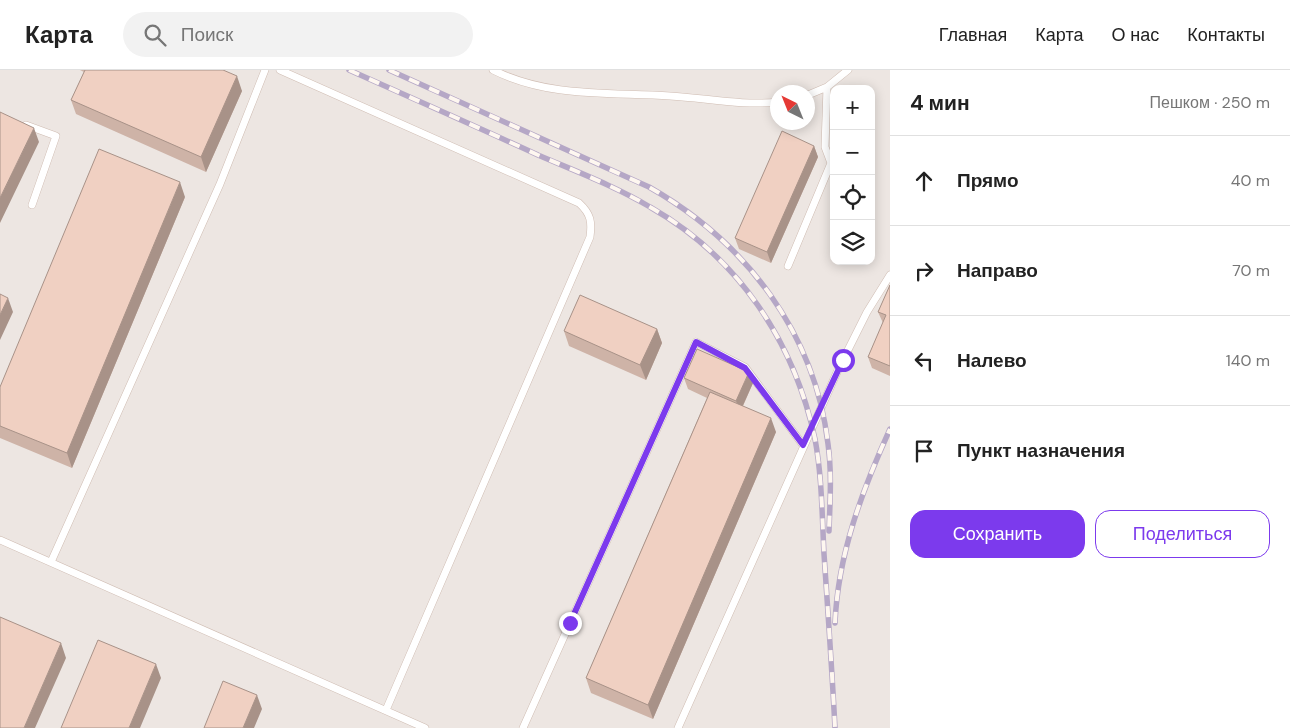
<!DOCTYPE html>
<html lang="ru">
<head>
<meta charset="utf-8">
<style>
	:root { --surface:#fff; --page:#f2f2f2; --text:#222; --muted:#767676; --line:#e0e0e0; --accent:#7c3aed }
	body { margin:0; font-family:"DM Sans",sans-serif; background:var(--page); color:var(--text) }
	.controls { position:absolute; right:15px; top:15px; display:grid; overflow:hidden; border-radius:10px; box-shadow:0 2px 12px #0003 }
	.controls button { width:45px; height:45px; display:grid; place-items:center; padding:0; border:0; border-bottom:1px solid var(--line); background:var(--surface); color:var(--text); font:25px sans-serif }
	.compass { position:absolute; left:770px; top:15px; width:45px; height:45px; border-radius:50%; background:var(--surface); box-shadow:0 2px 12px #0003; rotate:317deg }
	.stop { position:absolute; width:15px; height:15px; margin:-11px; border:4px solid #7c3aed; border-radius:50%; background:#fff }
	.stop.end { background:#7c3aed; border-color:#fff; box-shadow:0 1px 5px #0008 }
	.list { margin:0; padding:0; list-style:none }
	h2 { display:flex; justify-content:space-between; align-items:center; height:65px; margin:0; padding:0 20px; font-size:21px }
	h2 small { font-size:16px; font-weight:400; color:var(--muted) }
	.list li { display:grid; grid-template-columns:32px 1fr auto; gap:15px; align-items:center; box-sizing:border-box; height:90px; padding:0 20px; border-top:1px solid var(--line) }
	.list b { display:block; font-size:19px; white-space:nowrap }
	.list em { font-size:16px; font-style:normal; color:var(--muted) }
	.actions { display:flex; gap:10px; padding:15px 20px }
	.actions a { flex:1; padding:11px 0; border:1px solid var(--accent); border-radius:15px; text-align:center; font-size:18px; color:var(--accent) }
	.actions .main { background:var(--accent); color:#fff }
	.icon { flex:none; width:28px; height:28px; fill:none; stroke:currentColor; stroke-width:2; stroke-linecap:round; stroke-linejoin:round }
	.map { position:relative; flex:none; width:890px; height:658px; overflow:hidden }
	header { display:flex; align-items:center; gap:30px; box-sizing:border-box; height:70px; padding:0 25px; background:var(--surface); border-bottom:1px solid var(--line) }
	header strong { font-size:24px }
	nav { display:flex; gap:28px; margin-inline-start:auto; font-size:18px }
	.search { width:350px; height:45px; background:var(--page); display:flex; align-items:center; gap:12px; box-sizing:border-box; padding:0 18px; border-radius:28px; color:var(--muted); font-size:19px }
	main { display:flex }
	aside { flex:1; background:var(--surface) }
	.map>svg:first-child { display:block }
	.industrial { fill:#ede6e2; fill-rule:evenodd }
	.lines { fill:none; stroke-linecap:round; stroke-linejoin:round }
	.lane-casing { stroke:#cfbcb2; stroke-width:8 }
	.lane { stroke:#fff; stroke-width:7 }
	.rail-casing { stroke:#b5a7c6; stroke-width:5.5 }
	.rail { stroke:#fef7f0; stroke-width:4; stroke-dasharray:11; stroke-linecap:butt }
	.wall { fill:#ceb3a7 }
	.shaded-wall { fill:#a89288 }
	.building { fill:#f0d0c2; stroke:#a89288 }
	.route { stroke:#7c3aed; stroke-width:6 }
</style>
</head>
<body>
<header>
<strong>Карта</strong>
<div class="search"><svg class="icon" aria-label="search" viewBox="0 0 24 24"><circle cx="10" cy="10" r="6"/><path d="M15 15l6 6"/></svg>Поиск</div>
<nav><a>Главная</a><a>Карта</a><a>О нас</a><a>Контакты</a></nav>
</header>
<main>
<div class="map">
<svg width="890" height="658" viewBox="0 0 890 658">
	<rect width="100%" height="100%" fill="#fcf3e9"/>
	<path class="industrial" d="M0,0H890V658H0ZM834,19H871V191H834ZM778,22H808V52H778Z"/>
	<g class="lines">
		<defs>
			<path id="lane" d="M280,0L579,133C591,144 592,152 590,167L386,640
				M493,0C549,28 610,22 670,26C706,28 742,36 778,32
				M808,25L827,17L848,0
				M26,55L56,66L32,135
				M788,196L831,93L825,77L827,17
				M0,470L425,658
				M51,492L220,114L265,0
				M523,658L696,272L745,297L803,375
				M678,658L838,300L867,242L890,205"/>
		</defs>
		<use href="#lane" class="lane-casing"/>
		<use href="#lane" class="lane"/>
		<defs>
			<path id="rail" d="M349,0C412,28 475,56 538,85C575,101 615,116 650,137C738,187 794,271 815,369C822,406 822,446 824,484C828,542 832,600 835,658
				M389,0L649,117C746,172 815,263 828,374C832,403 830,432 829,461
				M835,553C838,484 862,421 890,359"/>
		</defs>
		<use href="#rail" class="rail-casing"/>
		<use href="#rail" class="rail"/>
	</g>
	<path class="wall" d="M80,0H223L242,21L206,102L76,44L71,30L84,2Z
		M814,76L818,87L771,193L739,179L735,168Z
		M185,127L72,398L0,368V317Z
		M890,215V306L872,298L868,287L883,253L878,242Z
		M657,259L662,273L646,310L569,276L564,261Z
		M684,308L753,313L743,336L776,362L653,649L591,623L586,608L707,328L688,319Z"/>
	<path class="shaded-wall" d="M237,6L242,21L206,102L201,87Z
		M34,58L39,72L0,153V128Z
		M814,76L818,87L771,193L767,182Z
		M180,112L185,127L72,398L67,383Z
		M8,228L13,242L0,270V245Z
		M657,259L662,273L646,310L640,295Z
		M749,302L753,313L740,342L736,331Z
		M771,348L776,362L653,649L648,635Z
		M61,573L66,588L35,658H24Z
		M156,594L161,608L140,658H129Z
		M257,625L262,639L254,658H243Z"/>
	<path class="building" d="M85,0H223L237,6L201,87L71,30Z
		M0,42L34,58L0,128Z
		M782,61L814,76L767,182L735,168Z
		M99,79L180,112L67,383L0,356V317Z
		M890,215V296L868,287L886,245L878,242Z
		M0,224L8,228L0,245Z
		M580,225L657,259L640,295L564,261Z
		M697,279L749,302L736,331L684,308Z
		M710,322L771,348L648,635L586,608Z
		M0,547L61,573L24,658H0Z
		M98,570L156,594L129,658H61Z
		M223,611L257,625L243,658H204Z"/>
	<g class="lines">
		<path class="route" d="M570,553L696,272L745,298L803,375L843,290"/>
	</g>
</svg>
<div class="controls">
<button>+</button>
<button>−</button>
<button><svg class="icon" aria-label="locate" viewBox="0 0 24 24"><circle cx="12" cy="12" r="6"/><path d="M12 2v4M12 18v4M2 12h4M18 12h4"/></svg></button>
<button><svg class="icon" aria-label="layers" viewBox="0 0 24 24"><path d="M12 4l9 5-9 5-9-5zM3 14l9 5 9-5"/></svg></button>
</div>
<svg class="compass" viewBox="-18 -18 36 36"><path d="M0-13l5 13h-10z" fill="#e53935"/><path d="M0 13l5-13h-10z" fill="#767676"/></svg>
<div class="stop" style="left:843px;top:290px"></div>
<div class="stop end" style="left:570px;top:553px"></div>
</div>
<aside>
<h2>4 мин<small>Пешком · 250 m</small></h2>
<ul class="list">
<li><svg class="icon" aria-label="ahead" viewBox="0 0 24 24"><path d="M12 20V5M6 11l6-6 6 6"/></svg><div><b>Прямо</b></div><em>40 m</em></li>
<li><svg class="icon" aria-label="right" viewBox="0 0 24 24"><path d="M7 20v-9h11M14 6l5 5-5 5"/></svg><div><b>Направо</b></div><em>70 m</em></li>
<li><svg class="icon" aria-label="left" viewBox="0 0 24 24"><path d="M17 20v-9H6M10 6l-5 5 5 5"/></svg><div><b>Налево</b></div><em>140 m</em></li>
<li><svg class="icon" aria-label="arrive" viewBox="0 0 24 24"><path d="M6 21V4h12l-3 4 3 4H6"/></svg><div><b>Пункт назначения</b></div></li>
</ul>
<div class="actions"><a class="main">Сохранить</a><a>Поделиться</a></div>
</aside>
</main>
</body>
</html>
